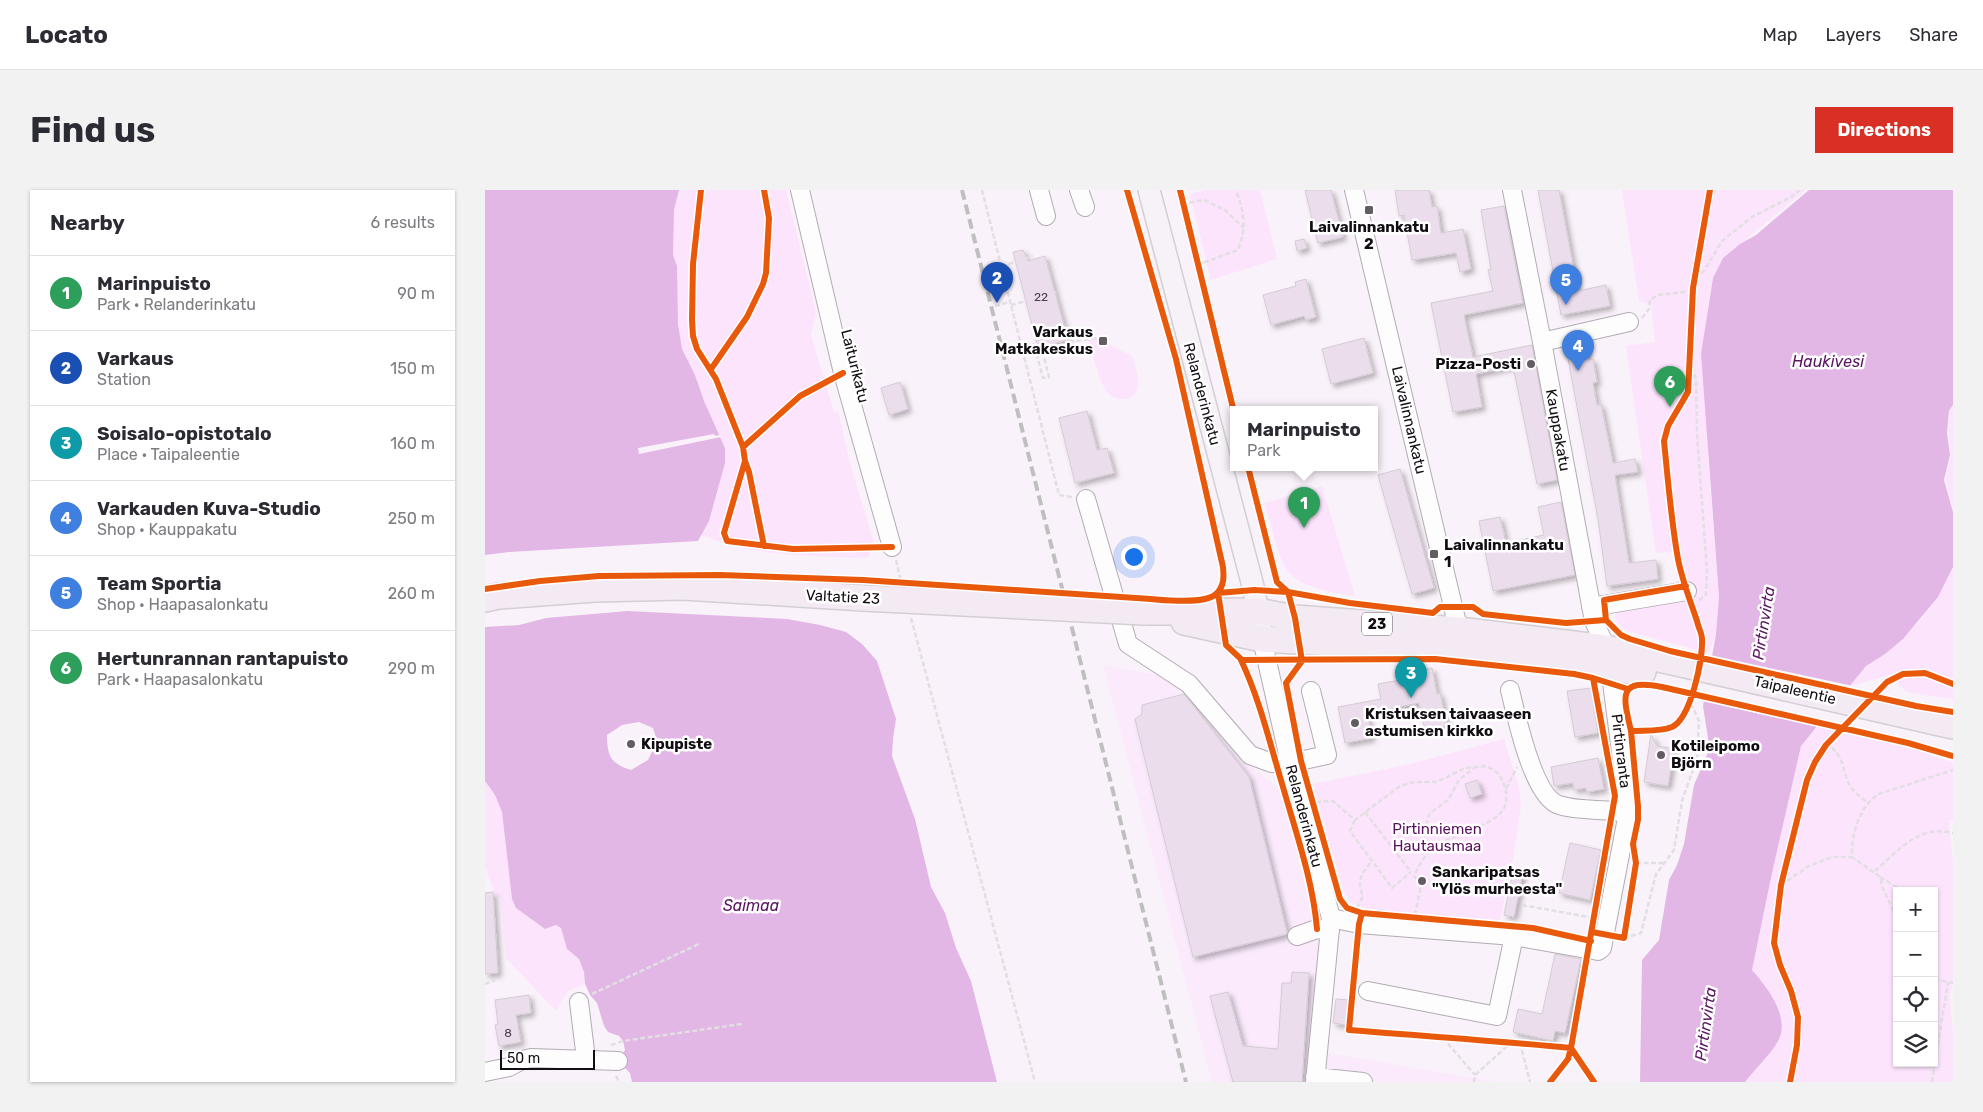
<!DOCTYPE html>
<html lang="en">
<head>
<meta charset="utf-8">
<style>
	:root { --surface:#fff; --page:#f2f2f3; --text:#2b2b33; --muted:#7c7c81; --line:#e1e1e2; --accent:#d93025 }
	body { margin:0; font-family:Rubik,sans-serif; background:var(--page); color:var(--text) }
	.controls { position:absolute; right:15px; bottom:15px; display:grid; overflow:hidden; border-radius:0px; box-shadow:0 1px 4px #0004 }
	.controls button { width:45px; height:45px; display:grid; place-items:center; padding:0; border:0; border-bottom:1px solid var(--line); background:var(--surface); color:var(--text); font:25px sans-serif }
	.scale { position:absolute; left:15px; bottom:12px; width:95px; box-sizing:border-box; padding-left:5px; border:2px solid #120d12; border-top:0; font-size:14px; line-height:18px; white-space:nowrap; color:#120d12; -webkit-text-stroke:4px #fff; paint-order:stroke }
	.you { position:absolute; left:648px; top:366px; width:18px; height:18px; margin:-12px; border:4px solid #fff; border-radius:50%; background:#1a73e8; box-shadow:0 0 0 8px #1a73e833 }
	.badge { display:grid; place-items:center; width:32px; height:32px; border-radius:50%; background:var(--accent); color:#fff; font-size:16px; font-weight:700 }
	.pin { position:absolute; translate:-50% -41px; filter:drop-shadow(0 1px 2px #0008) }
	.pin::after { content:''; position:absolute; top:26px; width:18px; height:15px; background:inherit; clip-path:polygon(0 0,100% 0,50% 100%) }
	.popup { position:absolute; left:745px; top:216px; width:148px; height:65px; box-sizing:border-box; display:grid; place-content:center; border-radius:0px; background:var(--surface); filter:drop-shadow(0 1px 4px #0005); font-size:16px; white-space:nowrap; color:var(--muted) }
	.popup b { font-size:19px; color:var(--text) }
	.popup::after { content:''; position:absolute; left:50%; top:100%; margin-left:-10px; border:10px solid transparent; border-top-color:var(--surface) }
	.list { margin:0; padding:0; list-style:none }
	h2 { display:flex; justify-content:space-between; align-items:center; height:65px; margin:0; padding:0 20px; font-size:21px }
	h2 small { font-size:16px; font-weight:400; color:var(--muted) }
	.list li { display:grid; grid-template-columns:32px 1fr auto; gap:15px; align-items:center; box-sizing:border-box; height:75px; padding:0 20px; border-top:1px solid var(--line) }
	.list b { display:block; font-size:19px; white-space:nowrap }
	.list p { margin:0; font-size:16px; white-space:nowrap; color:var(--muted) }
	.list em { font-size:16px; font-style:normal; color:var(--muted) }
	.icon { flex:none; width:28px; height:28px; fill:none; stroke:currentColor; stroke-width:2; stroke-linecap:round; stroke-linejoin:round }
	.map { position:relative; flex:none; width:1468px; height:892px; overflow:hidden; border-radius:0px }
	header { display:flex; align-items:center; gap:30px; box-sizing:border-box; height:70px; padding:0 25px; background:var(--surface); border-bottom:1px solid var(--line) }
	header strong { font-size:24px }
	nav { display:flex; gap:28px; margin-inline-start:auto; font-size:18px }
	.intro { display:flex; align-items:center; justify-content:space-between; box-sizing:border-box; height:120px; padding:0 30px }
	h1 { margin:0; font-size:35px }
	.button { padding:12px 22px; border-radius:0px; background:var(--accent); color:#fff; font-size:18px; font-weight:700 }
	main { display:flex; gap:30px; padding:0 30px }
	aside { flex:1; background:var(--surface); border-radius:0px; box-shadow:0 1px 4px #0004 }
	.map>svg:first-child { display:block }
	.built { fill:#faeafb }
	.green { fill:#fce4fd; fill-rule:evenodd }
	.water { fill:#e2b7e5; fill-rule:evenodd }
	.pier { fill:#faf2fa }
	.building { fill:#ecdded; stroke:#d3ccd3; filter:url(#shadow) }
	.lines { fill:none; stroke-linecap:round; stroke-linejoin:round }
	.minor-casing { stroke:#b2acb2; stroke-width:20 }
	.major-casing { stroke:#d3cfd3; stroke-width:24 }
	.highway-casing { stroke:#d3cfd3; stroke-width:28 }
	.path { stroke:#e2dfe2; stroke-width:2.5; stroke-dasharray:5 2.5; stroke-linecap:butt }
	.minor { stroke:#fefdfe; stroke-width:18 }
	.major { stroke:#f7f1f8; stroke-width:21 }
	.highway { stroke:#f3eaf4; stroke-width:25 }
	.rail { stroke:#c0bfc0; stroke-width:4; stroke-dasharray:10 5; stroke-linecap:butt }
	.highway-bridge-casing { stroke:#d3cfd3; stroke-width:28; stroke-linecap:butt }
	.highway-bridge { stroke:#f3eaf4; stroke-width:25 }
	.cycleway-casing { stroke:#fff; stroke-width:9 }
	.cycleway { stroke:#e8590c; stroke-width:6 }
	.poi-dot { fill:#635d63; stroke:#fff; stroke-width:2 }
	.labels { text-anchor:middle; stroke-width:5; stroke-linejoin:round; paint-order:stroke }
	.number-label { font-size:12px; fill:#4a424a }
	.shield { fill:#fff; stroke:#595659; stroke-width:1 }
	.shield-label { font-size:14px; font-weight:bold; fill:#120d12 }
	.poi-label { font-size:15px; font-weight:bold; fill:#120d12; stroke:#fff; text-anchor:start }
	.street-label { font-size:15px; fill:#120d12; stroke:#fff }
	.park-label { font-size:15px; fill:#58125e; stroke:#fff }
	.water-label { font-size:16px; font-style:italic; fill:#5b1661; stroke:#fff }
</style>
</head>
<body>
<header>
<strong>Locato</strong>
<nav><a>Map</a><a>Layers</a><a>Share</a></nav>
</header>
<div class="intro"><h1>Find us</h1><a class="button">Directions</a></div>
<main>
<aside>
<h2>Nearby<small>6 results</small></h2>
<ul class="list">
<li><span class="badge" style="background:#2e9e5b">1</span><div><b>Marinpuisto</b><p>Park · Relanderinkatu</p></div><em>90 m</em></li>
<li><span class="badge" style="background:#1a4fb4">2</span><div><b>Varkaus</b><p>Station</p></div><em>150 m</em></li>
<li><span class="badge" style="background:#0f9aa8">3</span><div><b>Soisalo-opistotalo</b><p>Place · Taipaleentie</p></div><em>160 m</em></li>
<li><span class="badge" style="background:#3f7fe0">4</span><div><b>Varkauden Kuva-Studio</b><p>Shop · Kauppakatu</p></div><em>250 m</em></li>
<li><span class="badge" style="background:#3f7fe0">5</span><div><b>Team Sportia</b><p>Shop · Haapasalonkatu</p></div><em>260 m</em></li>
<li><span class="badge" style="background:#2e9e5b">6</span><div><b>Hertunrannan rantapuisto</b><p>Park · Haapasalonkatu</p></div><em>290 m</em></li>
</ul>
</aside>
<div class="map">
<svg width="1468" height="892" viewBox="0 0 1468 892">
	<defs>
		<filter id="shadow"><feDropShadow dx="3.5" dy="3.5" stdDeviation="2.5" flood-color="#0004"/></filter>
	</defs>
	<rect width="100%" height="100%" fill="#faf2fa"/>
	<path class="built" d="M618,475L674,485L700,498L763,574L797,601L834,754L837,862L1012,892H727Z"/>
	<path class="green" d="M194,0H301L331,122L326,145L349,222L353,221L365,273L390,356L382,368C326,366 269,367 216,345L224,331L240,258L219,211L210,185L197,159L192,134V76L188,65L189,20Z
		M720,0H775L792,69L726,90L705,4Z
		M1137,0H1321L1238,68L1228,88L1223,114V271L1234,407L1231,444L1224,463L1142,441C1134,435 1127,430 1132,419L1196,411L1188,362L1171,363L1141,156L1170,152L1166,115L1154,111Z
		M612,148L647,166C651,180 662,206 640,209C635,209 628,208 625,205C614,195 608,164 603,150Z
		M1468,217V320L1461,289L1466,265L1464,243L1465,222Z
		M837,296L870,406C852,404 813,397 802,380C791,363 786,333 780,313Z
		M1468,376V509L1421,502L1409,489L1401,486L1365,496C1370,490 1374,483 1380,478C1390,467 1406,460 1417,449C1438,429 1458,403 1468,376Z
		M1333,536L1423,556L1468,573V630H1464L1468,673V789L1465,807L1468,844V892H1260C1270,879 1283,867 1292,853C1307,829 1283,798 1267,780L1287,683L1316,556ZM1412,701H1449V873H1412Z
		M1019,549L1034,597L1036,617L1027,674L1015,730L891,721L865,713L858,700L828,594L925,574Z
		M0,591L10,605L17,622L27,709L31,718L60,739L71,735L76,737L82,759L94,769L99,782L100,794L83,801L71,821L21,768L16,710L10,703L0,678Z"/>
	<path class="water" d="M0,0H194L189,20L188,65L192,76L193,134L197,159L210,185L219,211L240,258V273L224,331L213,351L24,362L0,365Z
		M1324,0H1468V215L1464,221L1462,243L1465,265L1459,290L1468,322V377L1453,407L1418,449L1400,464L1381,476L1316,556L1287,683L1267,780C1283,798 1307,829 1292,853C1283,867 1270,879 1260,892H1155L1157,770L1174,750L1184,690L1192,675L1199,654L1209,595L1222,565L1223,548L1218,516L1231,444L1234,407L1216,164L1228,88L1238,68L1255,54L1271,45Z
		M143,421L302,429L335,435L361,442L377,454L392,471L411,529L408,549L407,566L430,629L446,697L460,723L471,758L486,791L512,892H147L145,883L133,871L140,860L138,851L134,846L123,842L119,836L112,813L105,805L100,794L99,782L94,769L82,759L76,738L71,735L60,739L31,718L27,709L17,622L10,605L0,591V437L34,435L61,428ZM154,532L168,538L172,551L163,570L146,580C126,574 122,566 122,545L137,535Z"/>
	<path class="pier" d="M229,244L230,246L235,245L236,247L154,264L153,258Z
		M1225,465L1368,496L1335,537L1217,511Z"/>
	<path class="building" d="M820,0H846L858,47L833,53Z
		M910,0H944L947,17L952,16L956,43L978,39L986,79L975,82L971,63L927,70L919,25L914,26Z
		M1053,0H1074L1093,101L1121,95L1125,116L1076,125Z
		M1019,16L1038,113L979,125L988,167L1047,155L1072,290L1052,294L1028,176L991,184L997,217L968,222L946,113L1008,101L1003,80L1006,79L996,20Z
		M819,49L822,58L812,61L810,51Z
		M538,60L543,71L560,66L583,150L559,156L558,152L552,154L528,62Z
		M821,89L831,127L821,130L819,126L786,135L778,105L811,96L810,92Z
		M879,148L888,183L846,194L837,159Z
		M1100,154L1103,170L1108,169L1112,192L1108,193L1112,215L1116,214L1128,273L1150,269L1153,282L1130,285L1144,373L1171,370L1173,389L1122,396L1113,329L1081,158Z
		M415,192L423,219L404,225L396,198Z
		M602,221L612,260L622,258L629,283L590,293L574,228Z
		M915,279L949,398L927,404L893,285Z
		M1076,312L1090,385L1008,401L994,331L1015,327L1021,353L1059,345L1053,317Z
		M947,478L952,504L955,503L962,536L940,540L934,513L882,523L887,548L860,553L853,517L896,509L893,494L927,488L926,483Z
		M1106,498L1113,543L1090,547L1082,501Z
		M699,504L764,587L802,742V744L708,767L650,529L657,524V515Z
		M1166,544L1172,556L1189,559L1183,596L1159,592Z
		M1113,568L1119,599L1102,602L1101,598L1089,600L1088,593L1069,596L1066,577Z
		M992,590L997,604L985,608L980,594Z
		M1085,653L1116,660L1105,710L1074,703Z
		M1028,680L1038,682L1029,727L1019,725Z
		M8,702L13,783L0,784V703Z
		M1070,764L1096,769L1080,843L1070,841L1068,851L1028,842L1033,819L1057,824Z
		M807,782L824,783L817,892H748L725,806L743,802L758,856L793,859L797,793H806Z
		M44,805L46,823L31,825L36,852L14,856L10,835L13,834L10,810Z
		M851,809L864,810L861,835L848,833Z"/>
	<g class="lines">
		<defs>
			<path id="minor" d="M315,0L358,183L407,357
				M554,0L561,26
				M594,0L600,17
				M869,0L976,450
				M1057,152L1144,132
				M601,309L643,454L704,494L765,565L787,573H805L842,565L826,501
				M1106,417L1202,401
				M777,449L805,573L846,728L874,734L1029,746L1113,761L1117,758L1143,623L1142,608L1125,477L1121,458L1109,431L1057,152L1027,0
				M1025,500C1031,525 1048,607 1074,615C1096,622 1120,618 1143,623
				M812,746L832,739L845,741
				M883,801L1012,826L1029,746
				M94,812L101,869
				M0,882L24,877L37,870L46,868L133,871
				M830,887L878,892
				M830,892L846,728"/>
			<path id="major" d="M664,0L769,400L775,436"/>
			<path id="highway" d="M0,409L14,406L110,399L198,397L378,408
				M659,422L772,421L810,428L974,440L1121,458L1183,471L1468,536
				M699,432L777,449L978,461L1158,482"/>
		</defs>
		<use href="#minor" class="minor-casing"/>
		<use href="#major" class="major-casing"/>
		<use href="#highway" class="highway-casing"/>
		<path class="path" d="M497,0L574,305L587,307
			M697,14L719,10L740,20L759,38
			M540,69L548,66
			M712,75L753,60C762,37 759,23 751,0
			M516,76L531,72
			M1210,87L1219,81L1237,51L1267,27L1306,7L1315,0
			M570,103L571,102
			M526,115L541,111
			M510,116L525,112
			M1157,128L1164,119L1165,110L1173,105L1208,101
			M584,152L612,148
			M537,157L549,154L558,188L564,187L557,159
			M1205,162L1211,191L1212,244L1222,381L1221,404L1214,411
			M411,370L416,392
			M426,428L550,892
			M1339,559L1347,558C1359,568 1358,583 1365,596C1369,603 1377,608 1383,613
			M831,612L848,611L870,630L915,596L929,592H952L980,578L1002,576L1014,584L1021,599L1032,577
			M880,622L926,682
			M870,630L865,641L907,698L926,682
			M942,664L938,642L945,623L963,610L974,590L989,578
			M1151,673H1179
			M1390,681C1413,661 1434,634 1468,643
			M1395,687L1418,701
			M1296,695L1324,676L1347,667H1367
			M1037,715L1109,728
			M872,718L878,706C871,690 877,683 887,671
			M930,725L936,695L929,686C933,678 939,666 946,660C963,645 1011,636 1019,618C1022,613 1021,605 1021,599
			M1412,728L1398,699L1395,687L1367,667C1366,645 1374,616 1394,604L1468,580
			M1139,748L1156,743L1171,684L1189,660L1197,611L1212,568L1214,531L1205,511
			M1449,789L1468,793
			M0,794L10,790
			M107,804L216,753
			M958,848L990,885
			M1035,853L1045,892
			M126,855L138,851L257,834
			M131,886L134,892
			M989,892L990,885L1028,851
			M1447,892L1463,792"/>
		<use href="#minor" class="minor"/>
		<use href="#major" class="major"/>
		<use href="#highway" class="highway"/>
		<path class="rail" d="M477,0L701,892"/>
		<defs>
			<path id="highway-bridge" d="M378,408L659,422"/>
		</defs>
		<use href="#highway-bridge" class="highway-bridge-casing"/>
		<use href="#highway-bridge" class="highway-bridge"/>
		<defs>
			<path id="cycleway" d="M216,0L208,74L207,130L208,146L212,159L231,189L258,257L260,271L239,343L242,351L308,359L407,357
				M695,0L749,222
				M1225,0L1208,98L1203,202L1183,236L1179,251C1183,290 1186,330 1193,369C1197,390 1205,410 1212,431C1213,437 1217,443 1217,449C1218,469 1206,528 1187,537C1175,542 1159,540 1146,541C1138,506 1132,488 1177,497L1423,553L1468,566
				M226,179L262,127L278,94L281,83L284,28L279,0
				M258,257L315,206L358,183
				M260,271L264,282L279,356
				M763,277L792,392L803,402L865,413L948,423L955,417H988L998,424L1081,433L1121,430
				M1201,396L1119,410L1121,430L1136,445L1145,449L1185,461L1431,516L1468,522
				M0,399L55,391L114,386L235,385L378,390L666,409C680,410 722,415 732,403C739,396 739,387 738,377L691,169L642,0
				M756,470C775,510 785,554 798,597C811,643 828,691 832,739
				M877,723L874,734L864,840C938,846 1012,851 1086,858L1109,892
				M1107,742L1139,748L1151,673L1148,654L1153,630V616L1146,541
				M1106,751L1048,738L877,723L862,718L855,709L816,571L801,493L817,471L810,428L803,402L769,400L733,403L741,455L757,470L950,469L1089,484L1108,488L1143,499
				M1065,892L1083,869L1086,858L1130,606L1108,488
				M1305,892L1312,855L1313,827L1306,801L1295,775L1289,753L1296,695L1322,590L1330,572L1341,555L1402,492L1418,484L1440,483L1468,494"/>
		</defs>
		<use href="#cycleway" class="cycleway-casing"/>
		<use href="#cycleway" class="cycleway"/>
	</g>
	<g class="poi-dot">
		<rect x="879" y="15" width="10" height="10" rx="2.5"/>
		<rect x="613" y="146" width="10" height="10" rx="2.5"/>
		<circle cx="1046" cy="174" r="5"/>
		<rect x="944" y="359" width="10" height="10" rx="2.5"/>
		<circle cx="870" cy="533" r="5"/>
		<circle cx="146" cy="554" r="5"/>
		<circle cx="1176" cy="565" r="5"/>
		<circle cx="937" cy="691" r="5"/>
	</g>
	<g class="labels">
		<g class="number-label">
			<text x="556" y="111">22</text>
			<text x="23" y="847">8</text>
		</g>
		<rect class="shield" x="877" y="422.5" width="30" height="23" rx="4"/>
		<g class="shield-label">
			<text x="892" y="439">23</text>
		</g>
		<g class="poi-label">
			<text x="884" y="42" text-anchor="middle">Laivalinnankatu<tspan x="884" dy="17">2</tspan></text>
			<text x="608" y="147" text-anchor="end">Varkaus<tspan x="608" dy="17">Matkakeskus</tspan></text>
			<text x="1036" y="179" text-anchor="end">Pizza-Posti</text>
			<text x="959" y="360">Laivalinnankatu<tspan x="959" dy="17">1</tspan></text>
			<text x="880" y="529">Kristuksen taivaaseen<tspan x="880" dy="17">astumisen kirkko</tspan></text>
			<text x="156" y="559">Kipupiste</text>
			<text x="1186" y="561">Kotileipomo<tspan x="1186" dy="17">Björn</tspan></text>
			<text x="947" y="687">Sankaripatsas<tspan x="947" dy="17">"Ylös murheesta"</tspan></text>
		</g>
		<g class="street-label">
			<text transform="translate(370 176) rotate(76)" y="5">Laiturikatu</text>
			<text transform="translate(717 204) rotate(75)" y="5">Relanderinkatu</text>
			<text transform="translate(924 230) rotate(77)" y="5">Laivalinnankatu</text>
			<text transform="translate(1073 240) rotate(80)" y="5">Kauppakatu</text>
			<text transform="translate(358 407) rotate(3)" y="5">Valtatie 23</text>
			<text transform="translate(1310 500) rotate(13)" y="5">Taipaleentie</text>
			<text transform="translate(1136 561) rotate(83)" y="5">Pirtinranta</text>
			<text transform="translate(819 626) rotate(75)" y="5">Relanderinkatu</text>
		</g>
		<g class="park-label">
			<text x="952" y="644">Pirtinniemen<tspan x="952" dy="17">Hautausmaa</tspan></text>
		</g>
		<g class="water-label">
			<text x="1343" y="177">Haukivesi</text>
			<text transform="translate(1278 433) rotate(-81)" y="6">Pirtinvirta</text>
			<text x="266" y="721">Saimaa</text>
			<text transform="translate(1220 834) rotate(-82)" y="6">Pirtinvirta</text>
		</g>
	</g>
</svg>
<div class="controls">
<button>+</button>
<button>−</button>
<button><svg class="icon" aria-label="locate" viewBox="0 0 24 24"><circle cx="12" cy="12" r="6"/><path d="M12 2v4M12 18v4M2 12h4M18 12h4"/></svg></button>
<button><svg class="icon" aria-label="layers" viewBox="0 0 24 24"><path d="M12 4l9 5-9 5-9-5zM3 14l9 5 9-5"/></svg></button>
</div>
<div class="scale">50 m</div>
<div class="you"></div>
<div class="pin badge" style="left:819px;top:338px;background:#2e9e5b">1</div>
<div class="popup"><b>Marinpuisto</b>Park</div>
<div class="pin badge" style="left:512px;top:113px;background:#1a4fb4">2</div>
<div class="pin badge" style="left:926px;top:508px;background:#0f9aa8">3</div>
<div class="pin badge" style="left:1093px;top:181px;background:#3f7fe0">4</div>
<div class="pin badge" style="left:1081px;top:115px;background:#3f7fe0">5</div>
<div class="pin badge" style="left:1185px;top:217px;background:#2e9e5b">6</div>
</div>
</main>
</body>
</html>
